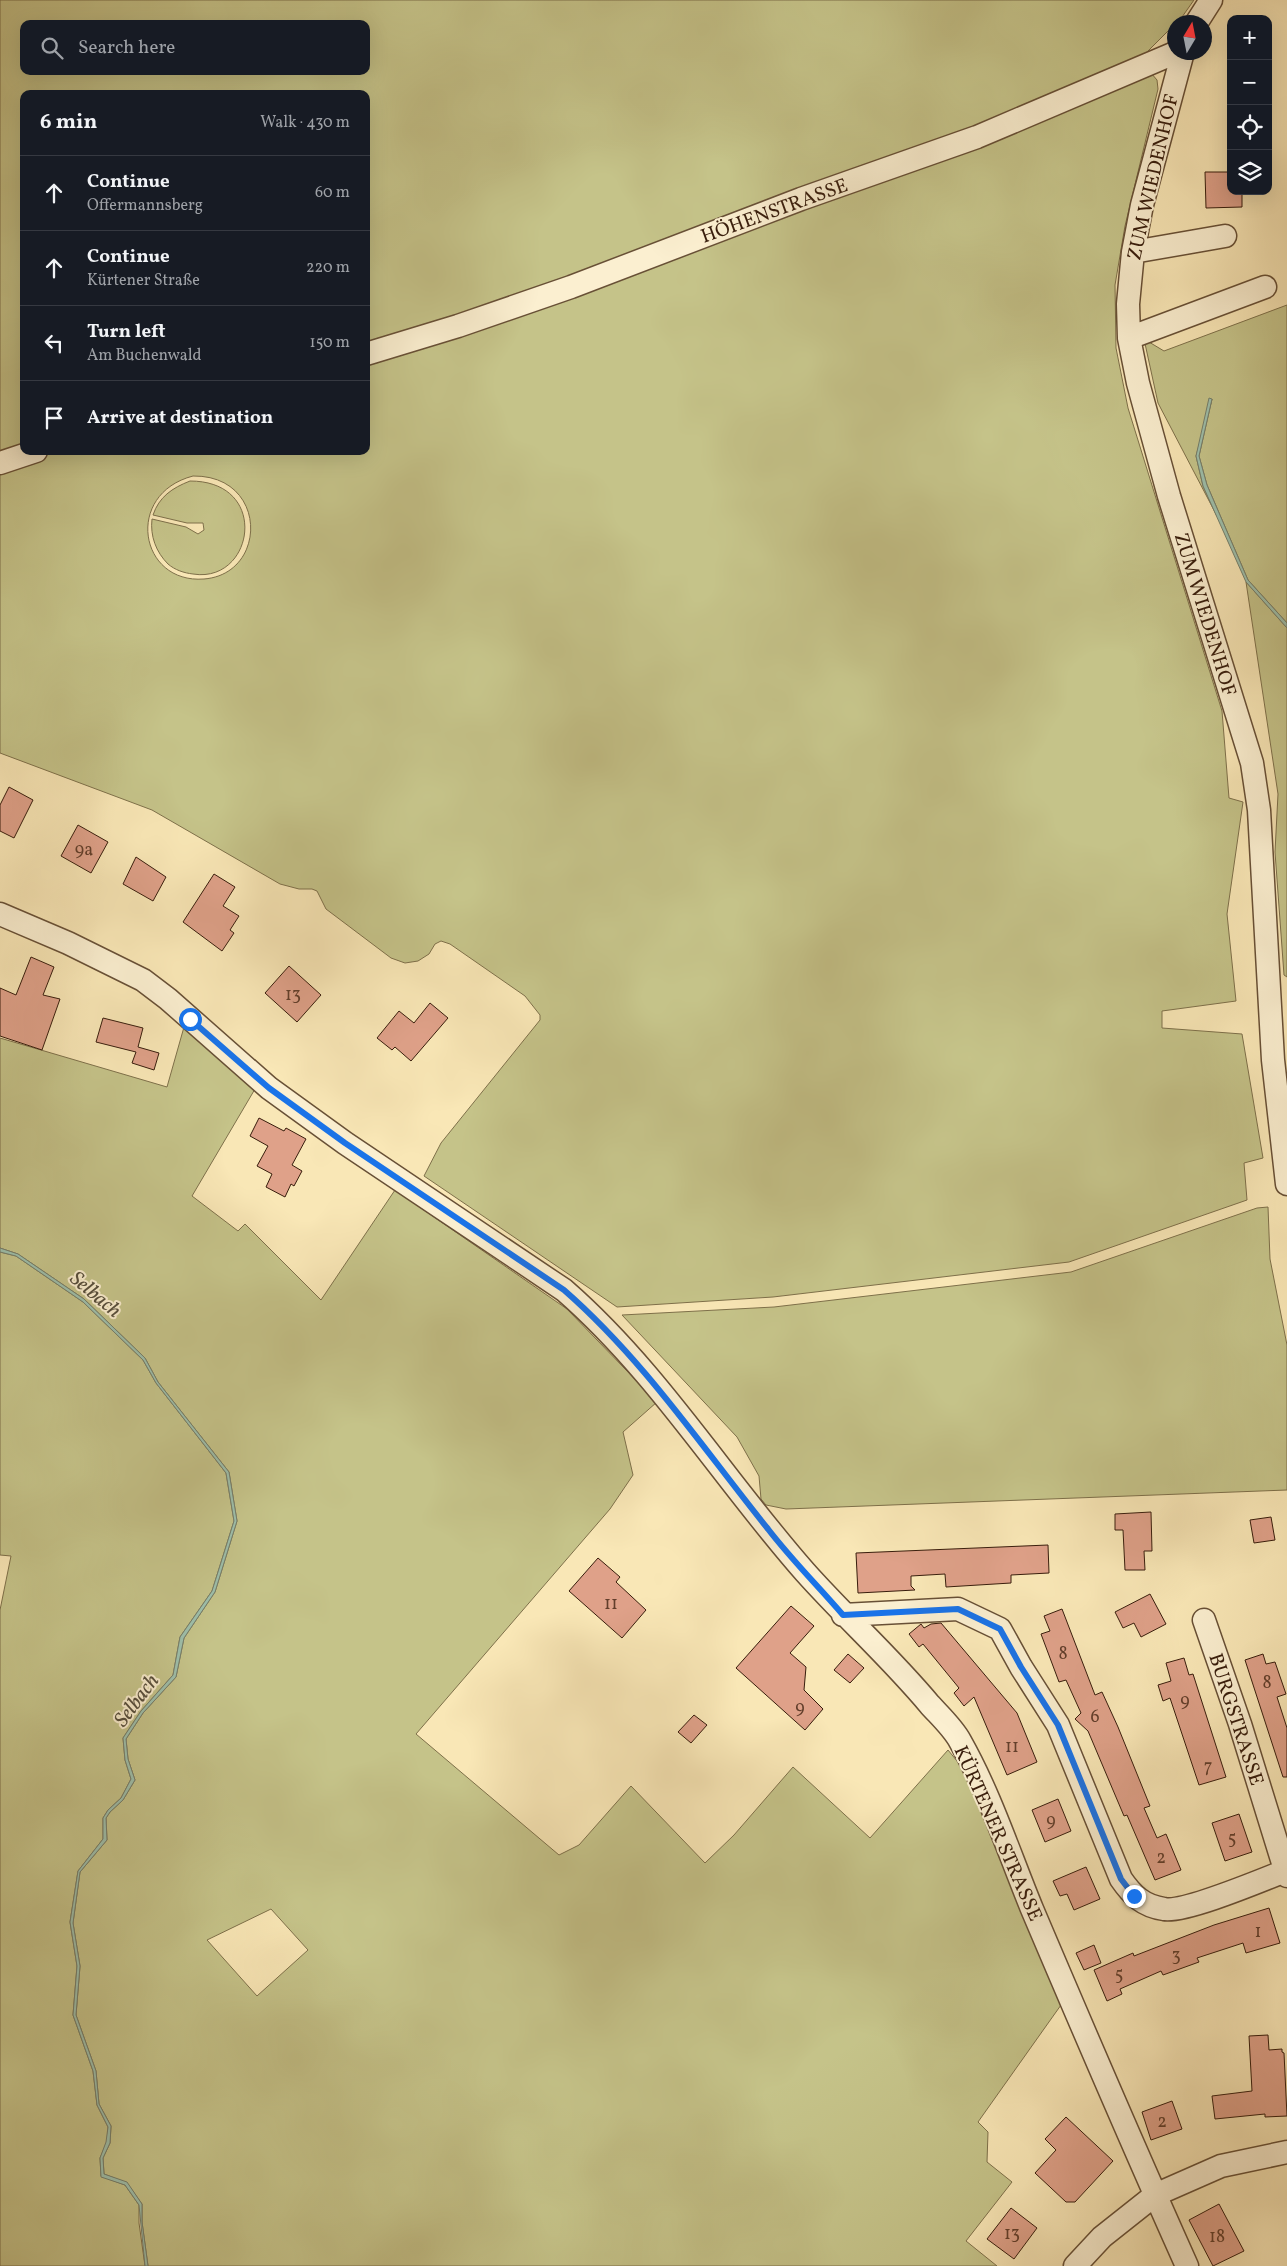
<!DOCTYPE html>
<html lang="en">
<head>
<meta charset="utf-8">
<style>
	:root { --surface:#171b24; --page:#242831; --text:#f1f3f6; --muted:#9ea1a6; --line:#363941 }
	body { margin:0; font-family:Vollkorn,serif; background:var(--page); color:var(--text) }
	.controls { position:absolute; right:15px; top:15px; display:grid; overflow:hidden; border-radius:10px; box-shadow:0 5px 20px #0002 }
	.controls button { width:45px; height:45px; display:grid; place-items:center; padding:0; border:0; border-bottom:1px solid var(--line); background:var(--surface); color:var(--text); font:25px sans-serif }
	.compass { position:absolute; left:1167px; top:15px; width:45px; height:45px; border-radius:50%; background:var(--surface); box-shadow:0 5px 20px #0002; rotate:10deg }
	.stop { position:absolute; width:15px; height:15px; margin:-11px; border:4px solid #1a73e8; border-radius:50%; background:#fff }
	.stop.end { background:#1a73e8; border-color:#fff; box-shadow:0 1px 5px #0008 }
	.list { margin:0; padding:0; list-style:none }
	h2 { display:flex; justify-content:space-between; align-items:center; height:65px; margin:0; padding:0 20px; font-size:21px }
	h2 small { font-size:16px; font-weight:400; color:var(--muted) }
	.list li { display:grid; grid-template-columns:32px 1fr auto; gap:15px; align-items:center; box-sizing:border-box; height:75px; padding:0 20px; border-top:1px solid var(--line) }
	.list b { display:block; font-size:19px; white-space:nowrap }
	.list p { margin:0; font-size:16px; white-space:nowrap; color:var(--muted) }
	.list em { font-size:16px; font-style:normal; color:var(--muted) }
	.icon { flex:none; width:28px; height:28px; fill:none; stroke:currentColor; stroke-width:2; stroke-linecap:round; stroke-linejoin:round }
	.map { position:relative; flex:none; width:1287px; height:2266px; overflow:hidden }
	.search { position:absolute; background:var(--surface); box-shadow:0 5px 20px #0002; left:20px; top:20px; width:350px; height:55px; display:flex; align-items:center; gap:12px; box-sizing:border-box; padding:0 18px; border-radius:10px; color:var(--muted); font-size:19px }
	.panel { position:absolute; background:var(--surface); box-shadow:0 5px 20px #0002; left:20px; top:90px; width:350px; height:365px; border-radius:10px }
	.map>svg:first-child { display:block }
	.green { fill:#c5c389; stroke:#7e704a; fill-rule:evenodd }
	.water { fill:#9ec0ac; stroke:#757f6c }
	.building { fill:#dfa189; stroke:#381d0c }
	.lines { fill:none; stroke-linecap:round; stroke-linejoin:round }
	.minor-casing { stroke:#685036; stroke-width:25 }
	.minor { stroke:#fbefd0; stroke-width:22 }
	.route { stroke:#1a73e8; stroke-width:6 }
	.labels { text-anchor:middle; stroke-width:4; stroke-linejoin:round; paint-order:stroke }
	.number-label { font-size:18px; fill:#623e2b }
	.street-label { font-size:20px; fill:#381d0c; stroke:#fbefd0 }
	.water-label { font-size:21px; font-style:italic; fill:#574e3c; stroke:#fbefd0 }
</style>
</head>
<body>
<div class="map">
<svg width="1287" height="2266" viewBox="0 0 1287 2266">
	<rect width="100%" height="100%" fill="#f9e7b6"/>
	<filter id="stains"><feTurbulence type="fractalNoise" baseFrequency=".004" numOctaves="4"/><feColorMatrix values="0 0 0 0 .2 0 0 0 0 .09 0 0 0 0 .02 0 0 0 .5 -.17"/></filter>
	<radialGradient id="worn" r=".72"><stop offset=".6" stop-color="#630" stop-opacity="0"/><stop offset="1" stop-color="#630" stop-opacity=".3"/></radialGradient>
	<path class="green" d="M0,0H1194L1182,17L1174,22V25L1141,58L1079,88L574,279L366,346V94H24V449L0,455ZM24,24H366V71H24Z
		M1151,73L1157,80L1158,89L1125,226L1115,285L1116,348L1128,408L1222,711L1229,798L1243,802L1227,914L1236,1001L1162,1011V1028L1242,1034L1263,1158L1244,1163L1247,1200L1069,1262L773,1297L617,1307L424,1176L441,1143L540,1020V1015L525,996L450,944L441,941L435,944L429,954L418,961L405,963L391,958L326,909L317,891L312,889H299L280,884L152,810L0,753V470L56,451H366V363ZM193,476C268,475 268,574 204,579C139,584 124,494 193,476Z
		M1287,305V623L1248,580L1207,485L1199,456L1212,399L1196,456L1203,486L1217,516L1158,403L1144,339L1164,351Z
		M190,481C271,481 254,584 193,574C184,573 175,570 168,564C156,552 150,536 152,519L186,527L198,534L204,530L203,523H187L153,515C159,497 172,488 190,481Z
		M1246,582L1287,628V977L1284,975L1275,852L1278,794Z
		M184,1027L255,1089L192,1196L238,1231L245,1224L321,1300L395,1190L567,1309L657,1402L623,1432L633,1475L610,1509L416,1734L559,1855L579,1845L631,1786L705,1863L734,1835L793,1767L870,1838L948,1750L966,1772L1061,2005L978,2122L988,2132L987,2162L1012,2182L966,2241L997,2266H148L142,2222V2204L127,2183L104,2174L103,2158L110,2143L111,2126L99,2104L96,2071L76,2015L80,1966L73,1923L80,1872L107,1840L106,1818L110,1812L123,1800L135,1780L128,1759L126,1739L143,1713L176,1677L184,1638L215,1592L237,1521L229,1472L158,1382L145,1358L84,1299L18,1254L0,1248V1038L167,1087ZM271,1909L308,1950L257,1996L207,1940Z
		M1268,1207L1270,1259L1287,1345V1490L786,1509L766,1505L761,1499L759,1476L737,1437L622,1315L774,1307L1071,1272L1257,1208Z
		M0,1252L16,1256L83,1302L143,1360L156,1383L226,1473L234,1521L212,1591L180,1637L173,1675L141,1711L123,1738L125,1760L131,1779L121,1798L108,1810L103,1818V1839L78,1871L70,1922L77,1966L73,2015L93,2071L97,2105L108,2127L107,2142L100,2158L101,2176L125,2185L139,2205V2223L145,2266H0V1610L11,1556L0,1555Z"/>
	<path class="water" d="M1209,398L1212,399L1199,456L1207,485L1248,580L1287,623V628L1246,582L1203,486L1196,456Z
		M0,1248L18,1254L84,1299L145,1358L158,1382L229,1472L237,1521L215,1592L184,1638L176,1677L143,1713L126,1739L128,1759L135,1780L123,1800L110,1812L106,1818L107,1840L80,1872L73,1923L80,1966L76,2015L96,2071L99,2104L111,2126L110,2143L103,2158L104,2174L127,2182L142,2204V2222L148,2266H145L139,2205L125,2185L101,2177L100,2158L106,2142L108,2127L97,2105L93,2071L73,2015L77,1966L70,1922L78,1871L103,1839V1818L108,1810L121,1798L131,1779L125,1760L123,1738L141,1711L173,1675L180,1637L212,1591L234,1521L226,1473L156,1383L143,1360L83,1302L16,1256L0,1252Z"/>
	<path class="building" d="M1205,172H1231V191H1242V207L1206,208Z
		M9,787L33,800L14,838L0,831V805Z
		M78,825L108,842L91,873L61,856Z
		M136,857L166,877L153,901L123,884Z
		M214,874L235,887L223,906L239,916L230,930L234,933L222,951L183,922Z
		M31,957L54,967L43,995L60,999L42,1050L0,1036V988L16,995Z
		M289,966L321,995L297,1022L265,993Z
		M430,1003L448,1018L411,1061L395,1047L392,1050L377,1038L399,1011L414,1023Z
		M103,1018L143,1028L138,1047L159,1053L154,1070L132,1063L136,1052L96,1042Z
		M259,1118L284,1131L286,1128L306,1139L292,1165L302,1171L294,1186L291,1184L285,1197L266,1187L272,1174L257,1166L268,1146L250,1136Z
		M1151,1512L1152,1551H1144L1145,1570H1125L1123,1530H1115V1514Z
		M1271,1517L1275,1540L1254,1543L1250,1520Z
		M1048,1545L1049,1573L1011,1575V1583L946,1587L945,1574L911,1576V1586L915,1590L858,1593L856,1553Z
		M598,1558L620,1577L616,1582L646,1610L622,1638L569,1591Z
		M1150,1594L1166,1624L1141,1637L1134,1623L1123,1628L1115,1612Z
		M791,1606L814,1626L790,1653L806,1667L804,1690L823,1709L805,1730L736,1668Z
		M1062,1609L1095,1695L1102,1692L1118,1727L1150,1806L1144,1808L1157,1838L1166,1834L1181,1870L1155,1880L1127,1815L1124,1816L1088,1731L1075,1719L1081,1713L1066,1680L1059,1682L1041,1634L1050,1631L1044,1616Z
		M941,1623L1017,1713L1037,1762L1007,1775L974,1697L964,1706L954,1693L959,1688L923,1644L919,1647L909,1634L921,1624L924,1628L931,1624Z
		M848,1654L864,1668L850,1683L834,1670Z
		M1263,1654L1266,1664L1275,1662L1286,1694L1277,1697L1287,1728V1777H1283L1245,1660Z
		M1184,1658L1189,1675L1193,1674L1226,1777L1199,1785L1170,1698L1163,1701L1158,1685L1171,1681L1166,1663Z
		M694,1715L707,1725L691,1743L678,1732Z
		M1058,1799L1071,1831L1045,1842L1032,1810Z
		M1239,1814L1252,1852L1225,1861L1212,1823Z
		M1086,1867L1100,1899L1074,1910L1067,1894L1060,1896L1053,1881Z
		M1269,1908L1280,1943L1246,1953L1243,1943L1197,1958L1199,1962L1163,1975L1161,1971L1120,1989L1122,1994L1107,2001L1094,1970L1133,1953L1134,1956L1214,1925Z
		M1094,1945L1101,1963L1084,1970L1076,1953Z
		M1268,2035L1269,2050L1282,2049V2052L1284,2053L1287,2116L1265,2117V2114L1215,2119L1212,2096L1252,2091L1249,2036Z
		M1172,2101L1182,2129L1151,2140L1142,2112Z
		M1066,2117L1113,2161L1075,2202H1066L1035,2173L1056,2150L1045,2139Z
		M1219,2204L1244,2251L1213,2266L1189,2220Z
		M1011,2208L1037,2228L1014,2259L987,2239Z"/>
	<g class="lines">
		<defs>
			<path id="minor" d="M1197,22L1211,0
				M1183,52L1142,205L1133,252L1128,304L1129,338L1138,383L1169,496L1252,763L1259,810L1273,1060L1287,1184
				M1133,252L1225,236
				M1129,338L1265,287
				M366,354L458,326L571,287L801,199L977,137L1177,52
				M0,463L36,451
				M0,914L68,943L143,980L168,999L269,1088L345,1143L564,1290C658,1372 723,1479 805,1572C846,1618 891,1658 930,1705C940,1716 953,1728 960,1741C990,1794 1009,1853 1032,1909C1083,2029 1134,2148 1187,2266
				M843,1615L958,1609L1000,1629L1021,1667L1058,1725L1121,1879C1132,1895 1143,1906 1164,1909C1184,1913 1262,1880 1285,1871
				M1204,1620L1240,1724L1287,1876
				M1075,2266L1102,2237L1155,2195L1221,2166L1287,2152"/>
		</defs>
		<use href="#minor" class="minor-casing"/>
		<use href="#minor" class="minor"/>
	</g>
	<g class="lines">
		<path class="route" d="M190,1019L269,1088L345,1143L564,1290C644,1360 702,1447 768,1529C791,1559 818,1586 843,1615L958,1609L1000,1629L1021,1667L1058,1725L1121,1879L1134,1896"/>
	</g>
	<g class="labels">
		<g class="number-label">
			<text x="84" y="855">9a</text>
			<text x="293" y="1000">13</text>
			<text x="611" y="1609">11</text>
			<text x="1063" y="1659">8</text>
			<text x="1267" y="1688">8</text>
			<text x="1185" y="1706">9</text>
			<text x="800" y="1713">9</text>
			<text x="1095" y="1722">6</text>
			<text x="1012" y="1752">11</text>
			<text x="1208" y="1772">7</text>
			<text x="1051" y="1826">9</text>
			<text x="1232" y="1844">5</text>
			<text x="1161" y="1863">2</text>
			<text x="1258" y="1937">1</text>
			<text x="1176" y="1961">3</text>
			<text x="1119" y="1980">5</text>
			<text x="1162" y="2127">2</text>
			<text x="1012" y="2239">13</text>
			<text x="1217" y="2242">18</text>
		</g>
		<g class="street-label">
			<text transform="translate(1152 177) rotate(-77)" y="7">ZUM WIEDENHOF</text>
			<text transform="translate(774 210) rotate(-20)" y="7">HÖHENSTRASSE</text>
			<text transform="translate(1206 614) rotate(73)" y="7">ZUM WIEDENHOF</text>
			<text transform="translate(1237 1719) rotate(72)" y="7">BURGSTRASSE</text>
			<text transform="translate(999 1833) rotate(66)" y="7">KÜRTENER STRASSE</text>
		</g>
		<g class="water-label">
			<text transform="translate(96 1294) rotate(40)" y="7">Selbach</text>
			<text transform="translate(136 1700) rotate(-53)" y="7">Selbach</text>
		</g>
	</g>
	<rect width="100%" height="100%" filter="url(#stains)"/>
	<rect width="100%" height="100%" fill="url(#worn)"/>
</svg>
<div class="controls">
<button>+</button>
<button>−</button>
<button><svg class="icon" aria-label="locate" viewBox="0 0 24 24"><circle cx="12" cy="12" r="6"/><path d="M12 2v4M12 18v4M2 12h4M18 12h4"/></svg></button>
<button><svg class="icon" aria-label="layers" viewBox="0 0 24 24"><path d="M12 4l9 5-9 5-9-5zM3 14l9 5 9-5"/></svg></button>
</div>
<svg class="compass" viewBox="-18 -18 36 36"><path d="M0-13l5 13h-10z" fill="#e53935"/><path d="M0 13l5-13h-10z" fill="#9ea1a6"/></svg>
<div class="stop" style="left:190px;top:1019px"></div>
<div class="stop end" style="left:1134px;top:1896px"></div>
<div class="search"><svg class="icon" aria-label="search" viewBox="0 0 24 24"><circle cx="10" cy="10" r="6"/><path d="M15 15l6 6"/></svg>Search here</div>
<section class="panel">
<h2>6 min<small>Walk · 430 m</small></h2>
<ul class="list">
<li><svg class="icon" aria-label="ahead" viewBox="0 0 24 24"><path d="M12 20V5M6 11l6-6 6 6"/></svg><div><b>Continue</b><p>Offermannsberg</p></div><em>60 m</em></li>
<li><svg class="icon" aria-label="ahead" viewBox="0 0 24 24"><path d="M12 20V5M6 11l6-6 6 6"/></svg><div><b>Continue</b><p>Kürtener Straße</p></div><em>220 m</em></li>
<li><svg class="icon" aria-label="left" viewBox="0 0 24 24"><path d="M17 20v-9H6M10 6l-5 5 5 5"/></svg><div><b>Turn left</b><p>Am Buchenwald</p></div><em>150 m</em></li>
<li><svg class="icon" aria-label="arrive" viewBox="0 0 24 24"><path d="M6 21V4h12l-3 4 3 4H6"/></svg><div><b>Arrive at destination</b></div></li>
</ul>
</section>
</div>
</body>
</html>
